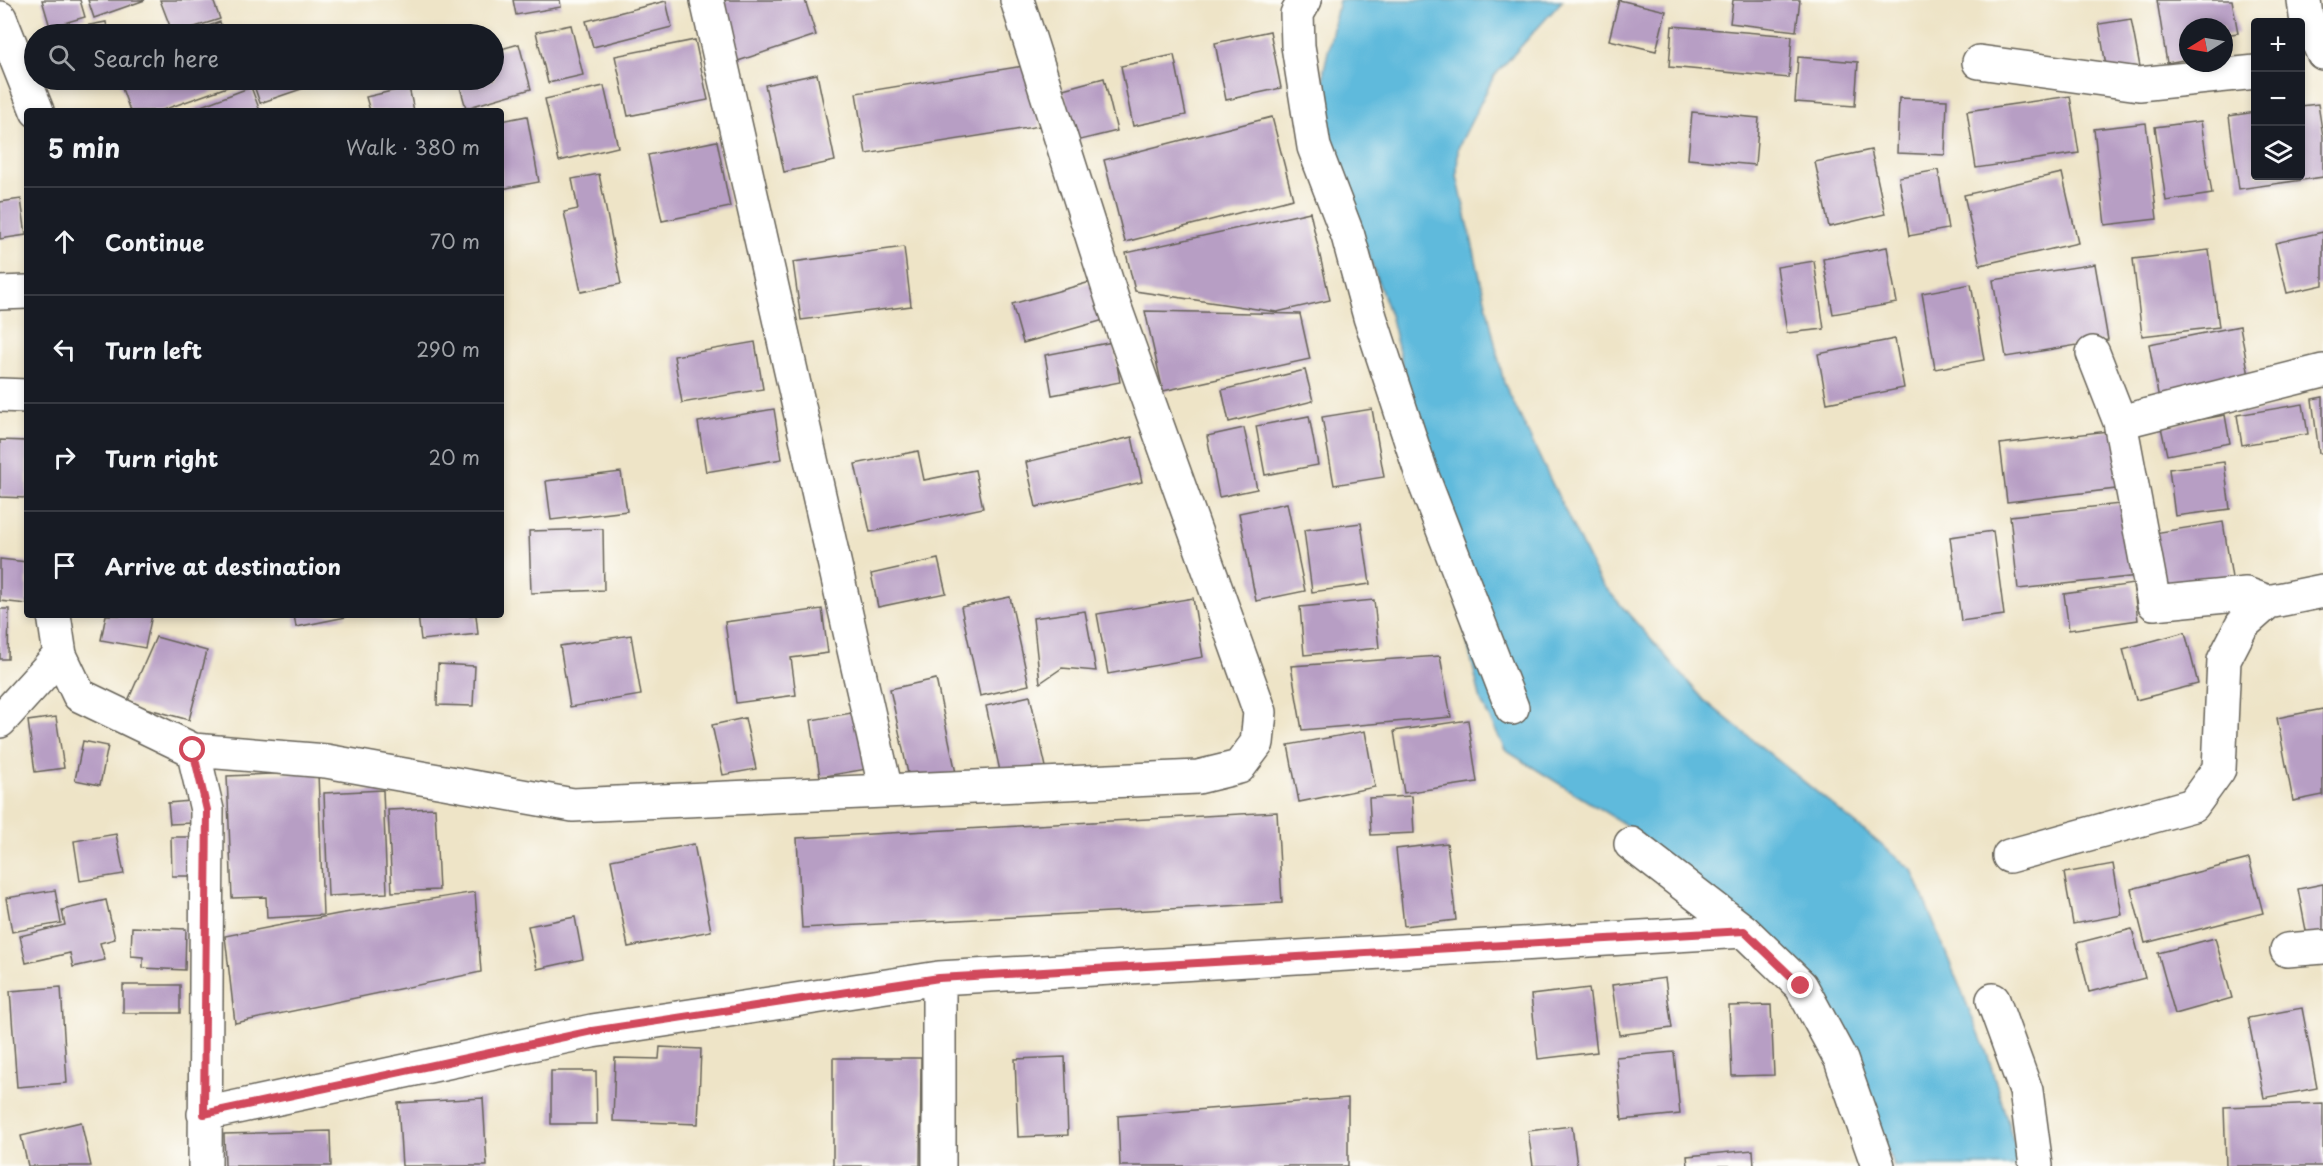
<!DOCTYPE html>
<html lang="en">
<head>
<meta charset="utf-8">
<style>
	:root { --surface:#171b24; --page:#242831; --text:#f1f3f6; --muted:#9ea1a6; --line:#363941 }
	body { margin:0; font-family:"Playpen Sans",sans-serif; background:var(--page); color:var(--text) }
	.controls { position:absolute; right:18px; top:18px; display:grid; overflow:hidden; border-radius:6px; box-shadow:0 3px 9px #0003 }
	.controls button { width:54px; height:54px; display:grid; place-items:center; padding:0; border:0; border-bottom:2px solid var(--line); background:var(--surface); color:var(--text); font:30px sans-serif }
	.compass { position:absolute; left:2179px; top:18px; width:54px; height:54px; border-radius:50%; background:var(--surface); box-shadow:0 3px 9px #0003; rotate:259deg }
	.stop { position:absolute; width:18px; height:18px; margin:-14px; border:4px solid #d1495b; border-radius:50%; background:#fff }
	.stop.end { background:#d1495b; border-color:#fff; box-shadow:0 2px 6px #0008 }
	.list { margin:0; padding:0; list-style:none }
	h2 { display:flex; justify-content:space-between; align-items:center; height:78px; margin:0; padding:0 24px; font-size:26px }
	h2 small { font-size:20px; font-weight:400; color:var(--muted) }
	.list li { display:grid; grid-template-columns:39px 1fr auto; gap:18px; align-items:center; box-sizing:border-box; height:108px; padding:0 24px; border-top:2px solid var(--line) }
	.list b { display:block; font-size:22px; white-space:nowrap }
	.list em { font-size:20px; font-style:normal; color:var(--muted) }
	.icon { flex:none; width:33px; height:33px; fill:none; stroke:currentColor; stroke-width:2; stroke-linecap:round; stroke-linejoin:round }
	.map { position:relative; flex:none; width:2323px; height:1166px; overflow:hidden }
	.search { position:absolute; background:var(--surface); box-shadow:0 3px 9px #0003; left:24px; top:24px; width:480px; height:66px; display:flex; align-items:center; gap:15px; box-sizing:border-box; padding:0 21px; border-radius:33px; color:var(--muted); font-size:22px }
	.panel { position:absolute; background:var(--surface); box-shadow:0 3px 9px #0003; left:24px; top:108px; width:480px; height:510px; border-radius:6px }
	.map>svg:first-child { display:block }
	.water { fill:#5ebadc; stroke:#3d6b7c; stroke-width:1.5 }
	.building { fill:#b79ec4 }
	.lines { fill:none; stroke-linecap:round; stroke-linejoin:round }
	.street-casing { stroke:#666258; stroke-width:36 }
	.street { stroke:#fff; stroke-width:33 }
	.route { stroke:#d1495b; stroke-width:8 }
</style>
</head>
<body>
<div class="map">
<svg width="2323" height="1166" viewBox="0 0 2323 1166">
	<rect width="100%" height="100%" fill="#fdfcf7"/>
	<filter id="ink" filterUnits="userSpaceOnUse"><feTurbulence type="fractalNoise" baseFrequency=".0167" numOctaves="2"/><feDisplacementMap in="SourceGraphic" scale="12" xChannelSelector="R" yChannelSelector="G"/><feConvolveMatrix kernelMatrix="1 2 1 2 8 2 1 2 1" color-interpolation-filters="sRGB"/></filter>
	<filter id="wash" filterUnits="userSpaceOnUse"><feTurbulence type="fractalNoise" baseFrequency=".008" numOctaves="4" result="noise"/><feDisplacementMap in="SourceGraphic" scale="24" xChannelSelector="R" yChannelSelector="G"/><feGaussianBlur stdDeviation="1.35" result="paint"/><feColorMatrix in="noise" values="0 0 0 0 0 0 0 0 0 0 0 0 0 0 0 0 0 1.4 0 .05"/><feComposite in="paint" operator="in"/></filter>
	<g filter="url(#wash)">
		<rect width="100%" height="100%" fill="#eee4c7"/>
		<path class="water" d="M1339,0H1563L1494,76L1458,148L1457,176L1504,383L1598,579L1704,700L1912,870L1988,1056L2021,1166H1894L1803,974L1637,832L1505,750L1481,701L1391,318L1324,130V70Z"/>
		<g id="blocks">
			<path class="building" d="M42,0H80L85,17L50,27Z
				M88,0H145L94,18Z
				M160,0H213L220,19L173,34Z
				M513,0H560L561,7L516,15Z
				M715,0H805L816,35L735,62Z
				M1619,0L1666,11L1656,51L1609,40Z
				M1733,0H1800L1796,31L1730,23Z
				M2157,0H2232L2238,33L2224,35V27H2188V59L2167,63Z
				M666,1L672,27L593,47L586,21Z
				M2131,19L2141,72L2108,78L2099,24Z
				M106,22L108,34H54L53,32Z
				M220,22L224,34H185Z
				M571,25L583,75L548,83L536,32Z
				M1672,26L1792,36L1789,78L1669,67Z
				M1270,31L1281,88L1226,100L1215,43Z
				M695,40L708,100L628,116L615,56Z
				M519,44L531,89L466,108L458,80H494V51Z
				M1174,55L1186,115L1133,126L1121,66Z
				M1798,57L1858,62L1855,106L1795,102Z
				M1030,65L1040,126L866,154L856,93Z
				M817,74L835,161L784,172L765,85Z
				M1104,78L1117,131L1076,141L1063,89Z
				M119,80H240L241,82L160,111H130Z
				M252,80H308L310,86L260,103Z
				M604,86L618,147L559,161L545,99Z
				M251,87L260,111H188Z
				M409,87L414,111H370L366,97Z
				M2070,96L2079,153L1976,168L1967,111Z
				M1899,98L1947,100L1945,155L1897,153Z
				M2318,104L2323,136V177L2239,189L2229,116L2256,112V176H2300V106Z
				M1692,112L1759,118L1755,165L1688,159Z
				M527,116L539,182L501,189V121Z
				M1272,117L1293,199L1125,242L1104,160Z
				M2201,121L2212,194L2166,201L2155,127Z
				M2146,123L2157,219L2105,225L2094,129Z
				M717,141L730,207L662,221L648,155Z
				M1871,150L1885,214L1829,227L1815,162Z
				M1938,170L1948,229L1909,236L1899,177Z
				M2062,173L2078,243L1980,265L1964,195Z
				M599,174L621,284L581,292L564,212L578,209L572,179Z
				M21,199L26,235L0,239V202Z
				M1310,212L1330,300L1277,312L1135,291L1126,253Z
				M2323,232V285L2287,293L2275,243Z
				M904,247L911,306L801,320L793,262Z
				M1887,247L1897,303L1833,314L1823,259Z
				M2209,250L2219,327L2142,336L2133,259Z
				M1814,261L1824,329L1787,333L1777,267Z
				M2095,264L2108,340L2006,357L1993,280Z
				M1094,281L1104,320L1023,343L1012,304Z
				M1971,284L1984,360L1935,369L1922,293Z
				M1145,311L1300,314L1310,359L1163,391Z
				M2240,326L2251,387L2160,405L2149,344Z
				M1895,339L1904,388L1827,403L1818,354Z
				M755,342L763,389L682,403L674,356Z
				M1113,342L1120,382L1052,395L1045,355Z
				M1305,370L1313,401L1229,422L1222,390Z
				M2323,397V453H2319L2312,399Z
				M2303,404L2308,434L2242,445L2237,415Z
				M774,409L782,459L706,472L698,422Z
				M1372,409L1384,477L1334,485L1322,417Z
				M2225,415L2230,443L2167,455L2161,427Z
				M1309,416L1318,465L1265,475L1256,426Z
				M1244,428L1257,489L1219,497L1207,436Z
				M2116,430L2124,488L2007,502L2000,444Z
				M1132,437L1142,482L1036,507L1026,462Z
				M0,440L27,441V498L0,497Z
				M918,451L924,480L975,470L983,508L870,532L855,464Z
				M2224,462L2230,509L2175,516L2169,469Z
				M621,472L627,511L551,520L546,481Z
				M1287,503L1305,591L1256,601L1239,513Z
				M2129,503L2138,576L2018,589L2010,516Z
				M2223,522L2232,578L2162,589L2154,533Z
				M1361,523L1370,584L1312,592L1304,530Z
				M603,529L604,590L531,593L529,531Z
				M1993,531L2004,615L1961,621L1950,537Z
				M0,559L27,562V604L0,601Z
				M938,559L946,593L878,607L871,574Z
				M2133,584L2138,620L2069,630L2064,594Z
				M1010,597L1029,685L980,696L961,607Z
				M1193,598L1203,657L1108,674L1097,614Z
				M1374,600L1379,648L1304,655L1300,607Z
				M0,609H9L8,659H0Z
				M822,609L828,653L791,658L796,695L736,703L725,622Z
				M1085,611L1096,671L1062,668L1040,683L1033,618Z
				M106,615H152L145,648L101,640Z
				M294,615H345L346,617L296,627Z
				M418,615H476L478,634L421,640Z
				M2185,632L2198,684L2136,700L2123,649Z
				M631,635L641,695L570,707L560,646Z
				M156,637L207,651L189,720L127,703Z
				M1440,656L1451,717L1302,730L1291,666Z
				M438,664L475,666L473,706L437,705Z
				M936,679L956,773L910,783L890,689Z
				M1030,696L1046,767L1001,776L986,706Z
				M2323,709V795L2293,801L2277,718Z
				M857,712L867,769L820,777L811,720Z
				M56,717L64,768L35,772L28,721Z
				M745,718L756,769L723,775L712,725Z
				M1468,720L1477,782L1404,793L1394,731Z
				M1365,731L1375,787L1299,802L1288,745Z
				M83,741L108,746L100,785L75,780Z
				M318,772L323,915L267,918L266,897L232,898L227,776Z
				M383,790L387,893L328,896L324,793Z
				M1412,796L1414,833L1371,835L1369,798Z
				M190,801L192,823L170,824L168,803Z
				M435,808L439,890L392,892L388,810Z
				M1277,812L1282,903L802,928L797,838Z
				M116,834L124,874L80,881L74,841Z
				M171,837H194L195,876H172Z
				M1447,843L1456,920L1404,926L1396,849Z
				M694,844L711,931L628,947L611,860Z
				M2249,859L2263,913L2145,943L2131,889Z
				M2113,864L2122,915L2073,924L2064,873Z
				M2323,884V960L2312,962L2298,889Z
				M55,890L61,923L12,932L6,898Z
				M475,892L481,972L235,1023L225,936L338,914Z
				M106,900L115,939L100,943L105,960L73,967L70,953L26,963L20,936L65,925L62,910Z
				M575,917L583,959L537,969L528,926Z
				M132,927L186,929L185,970L143,968V957L131,956Z
				M2132,929L2145,978L2089,992L2077,943Z
				M2215,938L2232,998L2175,1014L2158,953Z
				M1665,978L1672,1028L1619,1035L1612,985Z
				M123,985H180V1013H123Z
				M61,987L67,1083L17,1087L10,991Z
				M1589,988L1597,1052L1538,1059L1531,995Z
				M1771,1005L1774,1075L1732,1076L1729,1006Z
				M2302,1008L2317,1088L2264,1098L2248,1018Z
				M660,1047L701,1049L698,1124L613,1121L615,1058L659,1059Z
				M1674,1052L1680,1114L1622,1120L1616,1057Z
				M1065,1057L1068,1135L1018,1137L1015,1059Z
				M833,1058H921L920,1166H833Z
				M551,1071H596L597,1124H551Z
				M483,1098L487,1166H402L398,1103Z
				M1348,1098V1166H1120L1118,1116Z
				M2323,1103V1166H2226L2224,1107Z
				M81,1122L91,1166H28L21,1136Z
				M1572,1126L1577,1166H1533L1528,1131Z
				M330,1131L331,1166H225L224,1134Z
				M1753,1150L1754,1166H1688L1687,1156Z"/>
		</g>
	</g>
	<g filter="url(#ink)">
		<use href="#blocks" fill-opacity="0" stroke="#666258" stroke-width="1.5"/>
		<g class="lines">
			<defs>
				<path id="street" d="M707,0L886,791
					M1305,0L1297,14L1298,46L1314,147L1348,236L1370,317L1423,478L1512,708
					M2304,0L2306,16L2323,53
					M0,18L37,111
					M1979,62L2139,84L2256,72
					M0,293L27,292
					M2093,353L2120,422L2154,603L2246,594L2268,602
					M0,395L27,396
					M2120,422L2323,371
					M54,615L60,655L79,695L193,750L207,810L205,1166
					M0,721L60,655
					M193,750L326,761L573,805L1198,777L1239,767L1257,743L1260,712L1114,305L1017,0
					M1631,844L1744,931L1801,986L1841,1060L1878,1166
					M2009,856L2193,805L2219,769L2224,660L2242,625L2268,602L2323,591
					M2287,950L2323,947
					M1993,1000L2026,1091L2036,1166
					M204,1114L592,1031L939,978L1744,931
					M939,1166V978"/>
			</defs>
			<use href="#street" class="street-casing"/>
			<use href="#street" class="street"/>
		</g>
	</g>
	<g class="lines" filter="url(#ink)">
		<path class="route" d="M193,750L207,810L204,1114L592,1031L939,978L1744,931L1801,986"/>
	</g>
</svg>
<div class="controls">
<button>+</button>
<button>−</button>
<button><svg class="icon" aria-label="layers" viewBox="0 0 24 24"><path d="M12 4l9 5-9 5-9-5zM3 14l9 5 9-5"/></svg></button>
</div>
<svg class="compass" viewBox="-18 -18 36 36"><path d="M0-13l5 13h-10z" fill="#e53935"/><path d="M0 13l5-13h-10z" fill="#9ea1a6"/></svg>
<div class="stop" style="left:193px;top:750px"></div>
<div class="stop end" style="left:1801px;top:986px"></div>
<div class="search"><svg class="icon" aria-label="search" viewBox="0 0 24 24"><circle cx="10" cy="10" r="6"/><path d="M15 15l6 6"/></svg>Search here</div>
<section class="panel">
<h2>5 min<small>Walk · 380 m</small></h2>
<ul class="list">
<li><svg class="icon" aria-label="ahead" viewBox="0 0 24 24"><path d="M12 20V5M6 11l6-6 6 6"/></svg><div><b>Continue</b></div><em>70 m</em></li>
<li><svg class="icon" aria-label="left" viewBox="0 0 24 24"><path d="M17 20v-9H6M10 6l-5 5 5 5"/></svg><div><b>Turn left</b></div><em>290 m</em></li>
<li><svg class="icon" aria-label="right" viewBox="0 0 24 24"><path d="M7 20v-9h11M14 6l5 5-5 5"/></svg><div><b>Turn right</b></div><em>20 m</em></li>
<li><svg class="icon" aria-label="arrive" viewBox="0 0 24 24"><path d="M6 21V4h12l-3 4 3 4H6"/></svg><div><b>Arrive at destination</b></div></li>
</ul>
</section>
</div>
</body>
</html>
